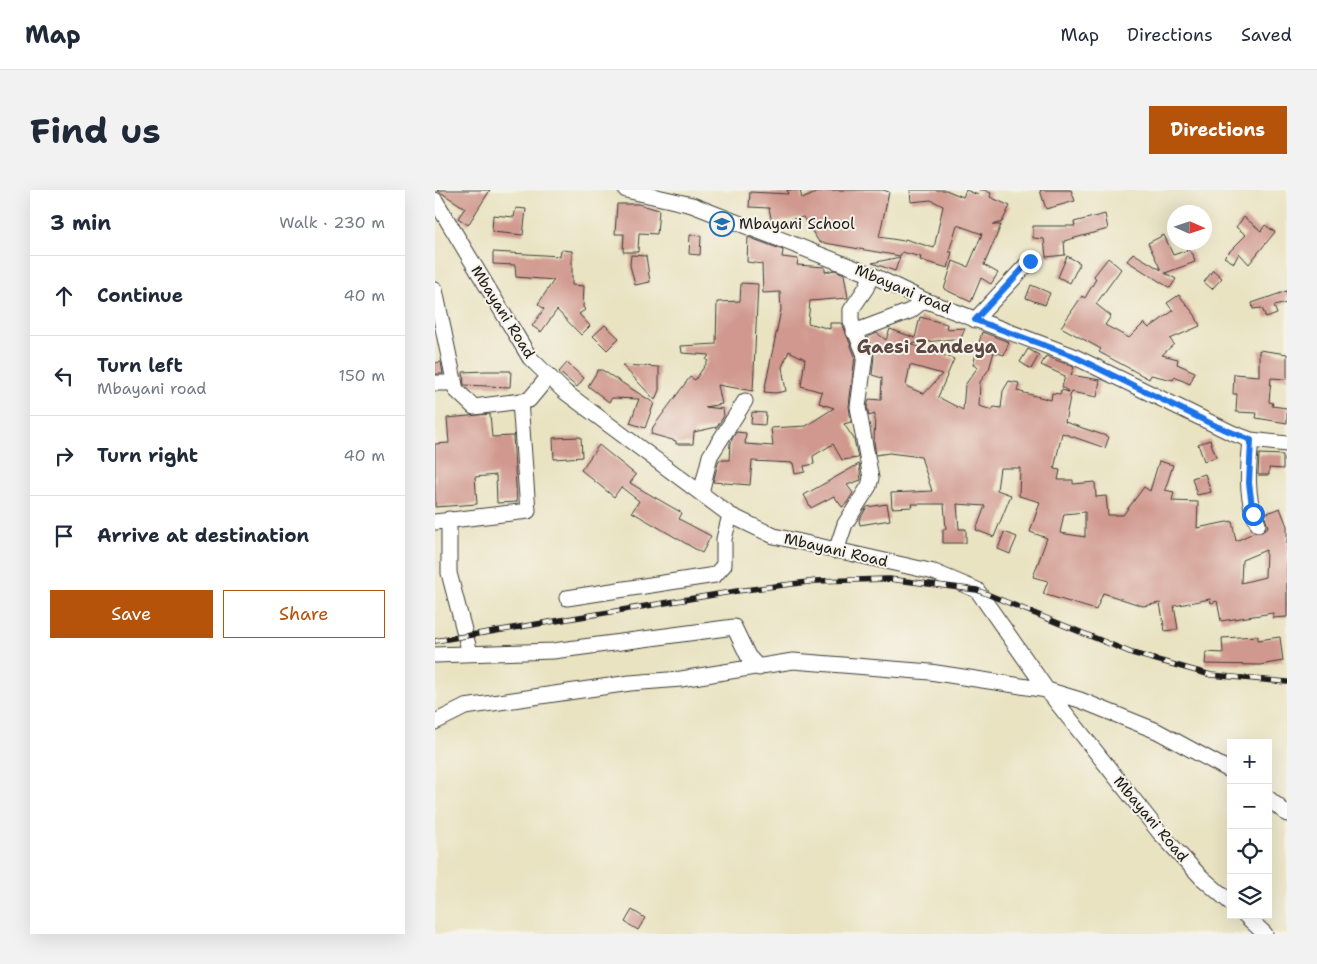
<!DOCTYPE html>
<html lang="en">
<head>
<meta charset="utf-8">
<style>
	:root { --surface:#fff; --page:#f2f2f3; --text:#1f2937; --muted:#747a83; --line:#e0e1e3; --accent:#b45309 }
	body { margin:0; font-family:"Shantell Sans",sans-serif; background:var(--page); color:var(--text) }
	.controls { position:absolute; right:15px; bottom:15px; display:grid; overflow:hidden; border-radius:0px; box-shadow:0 5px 20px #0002 }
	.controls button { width:45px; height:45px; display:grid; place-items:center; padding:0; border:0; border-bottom:1px solid var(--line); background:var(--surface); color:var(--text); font:25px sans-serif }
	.compass { position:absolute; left:732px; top:15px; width:45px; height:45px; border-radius:50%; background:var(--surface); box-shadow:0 5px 20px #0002; rotate:93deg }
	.stop { position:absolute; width:15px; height:15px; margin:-11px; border:4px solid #1a73e8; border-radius:50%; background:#fff }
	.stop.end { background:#1a73e8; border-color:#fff; box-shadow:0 1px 5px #0008 }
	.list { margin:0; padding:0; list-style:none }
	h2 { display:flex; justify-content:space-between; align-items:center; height:65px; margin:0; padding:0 20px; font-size:21px }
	h2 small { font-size:16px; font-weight:400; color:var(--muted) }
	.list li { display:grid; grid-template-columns:32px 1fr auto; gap:15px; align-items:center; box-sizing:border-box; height:80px; padding:0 20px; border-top:1px solid var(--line) }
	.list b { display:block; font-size:19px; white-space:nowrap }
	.list p { margin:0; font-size:16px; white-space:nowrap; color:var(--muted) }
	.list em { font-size:16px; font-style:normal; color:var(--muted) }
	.actions { display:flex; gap:10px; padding:15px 20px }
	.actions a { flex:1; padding:11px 0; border:1px solid var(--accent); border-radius:0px; text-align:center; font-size:18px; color:var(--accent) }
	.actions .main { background:var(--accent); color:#fff }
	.icon { flex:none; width:28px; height:28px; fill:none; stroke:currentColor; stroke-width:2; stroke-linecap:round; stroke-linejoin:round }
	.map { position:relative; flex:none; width:852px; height:744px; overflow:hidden; border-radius:0px }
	header { display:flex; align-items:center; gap:30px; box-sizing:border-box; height:70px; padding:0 25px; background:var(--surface); border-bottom:1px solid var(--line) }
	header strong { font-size:24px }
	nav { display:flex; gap:28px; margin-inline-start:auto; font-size:18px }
	.intro { display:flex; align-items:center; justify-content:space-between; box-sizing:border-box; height:120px; padding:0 30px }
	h1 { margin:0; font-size:35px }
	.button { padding:12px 22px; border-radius:0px; background:var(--accent); color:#fff; font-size:18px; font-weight:700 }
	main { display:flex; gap:30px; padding:0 30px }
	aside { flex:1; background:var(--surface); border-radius:0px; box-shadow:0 5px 20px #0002 }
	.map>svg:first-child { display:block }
	.building { fill:#d0988e; fill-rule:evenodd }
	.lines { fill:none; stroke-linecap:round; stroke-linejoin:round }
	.street-casing { stroke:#3b3a35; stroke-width:17 }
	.street { stroke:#fff; stroke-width:15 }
	.rail-casing { stroke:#1c1c1c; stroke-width:5.5 }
	.rail { stroke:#f7f3e8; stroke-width:4; stroke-dasharray:11; stroke-linecap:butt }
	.route { stroke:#1a73e8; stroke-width:6 }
	.labels { text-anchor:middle; stroke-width:4; stroke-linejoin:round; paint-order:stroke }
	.poi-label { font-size:15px; fill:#1c1c1c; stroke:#f7f3e8; text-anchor:start }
	.street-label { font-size:15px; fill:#1c1c1c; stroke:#f7f3e8 }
	.quarter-label { font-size:18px; font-weight:bold; fill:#5b4744; stroke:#f7f3e8 }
</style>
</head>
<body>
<header>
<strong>Map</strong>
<nav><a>Map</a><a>Directions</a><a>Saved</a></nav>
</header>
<div class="intro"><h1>Find us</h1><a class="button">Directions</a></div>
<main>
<aside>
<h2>3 min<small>Walk · 230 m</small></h2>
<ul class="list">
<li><svg class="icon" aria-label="ahead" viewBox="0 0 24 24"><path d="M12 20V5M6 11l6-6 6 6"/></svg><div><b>Continue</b></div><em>40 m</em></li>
<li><svg class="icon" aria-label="left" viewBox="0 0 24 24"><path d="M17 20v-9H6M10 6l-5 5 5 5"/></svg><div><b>Turn left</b><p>Mbayani road</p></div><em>150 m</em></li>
<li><svg class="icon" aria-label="right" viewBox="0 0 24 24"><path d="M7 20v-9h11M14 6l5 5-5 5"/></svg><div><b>Turn right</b></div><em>40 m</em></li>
<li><svg class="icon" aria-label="arrive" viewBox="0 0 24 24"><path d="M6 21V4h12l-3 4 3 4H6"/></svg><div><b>Arrive at destination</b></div></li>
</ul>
<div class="actions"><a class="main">Save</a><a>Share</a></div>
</aside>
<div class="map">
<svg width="852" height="744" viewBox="0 0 852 744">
	<rect width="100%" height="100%" fill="#f7f3e8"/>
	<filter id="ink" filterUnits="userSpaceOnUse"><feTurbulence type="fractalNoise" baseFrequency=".02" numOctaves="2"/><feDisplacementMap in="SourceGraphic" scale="10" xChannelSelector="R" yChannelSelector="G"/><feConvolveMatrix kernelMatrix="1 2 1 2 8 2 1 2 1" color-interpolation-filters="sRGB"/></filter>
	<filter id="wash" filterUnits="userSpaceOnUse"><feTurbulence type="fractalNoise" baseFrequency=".0096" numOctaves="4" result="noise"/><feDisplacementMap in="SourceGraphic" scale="20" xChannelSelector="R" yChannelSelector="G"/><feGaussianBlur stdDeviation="1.12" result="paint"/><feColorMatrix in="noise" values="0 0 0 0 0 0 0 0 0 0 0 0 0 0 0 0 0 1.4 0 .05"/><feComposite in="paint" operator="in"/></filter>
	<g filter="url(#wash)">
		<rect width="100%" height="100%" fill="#e9e3c2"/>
		<g id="blocks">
			<path class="building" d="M2,0H55L33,35L23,28L30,18Z
				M352,0H365L367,9L388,0H448L454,2L444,47L469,51L470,49L499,58L508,16L496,10L476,12L475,0H511L528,7L531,0L543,5L545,0H549L556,3L555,7L575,16L567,32L558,35H566L549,75L563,83L556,94L546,88L536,112L509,99L518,71L533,77L547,44L522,35L514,62H517L513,78L485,70L486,67L467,62L465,66L384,52L368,27L337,33L334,18L314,17L315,2L353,4Z
				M605,0H636L640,11L611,19Z
				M182,14H203L224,20L222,44L204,43L203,62H188L189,44H180Z
				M81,18L91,19L88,45L57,42L58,25L79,27Z
				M670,24L673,39L629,51L630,65L611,67L609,49L598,48V36H640L639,32Z
				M809,27L826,41L830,35L840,42L814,74L804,63L799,73L789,67L811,45L801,37Z
				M255,45L266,46L265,65L254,64Z
				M729,45L738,65L753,60L758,64L760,72L730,83L741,89L735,98L692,71L698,63L726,80L713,53Z
				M313,47L348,60L347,67L363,69L362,75L390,77V82L400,80L409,84L413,108L375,111L373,133L395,139V133H407L420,166L414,216L416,232L409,234L419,249L423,268L407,270L398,254L378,266L379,274L369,276L370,282L360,284L358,273L317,271L315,295L278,292L284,270H294L295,253L301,242L311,243L310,254L338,256L336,238L371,236L399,218L384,213L387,202L366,196L370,169L354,161L347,177L351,201L340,203L329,202L346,120L345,102L328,103L327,74L312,72Z
				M126,60L137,61V95L149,96L148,117L150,120L144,124L155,136L146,145L122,120L106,142L97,136L109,119L103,114L119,90L81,87L80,75L58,74V62L125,66Z
				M196,65L211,66L215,92L200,95L195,75Z
				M632,66L645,73L635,93L623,87Z
				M465,67L460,81L437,73Z
				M673,68L686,79L661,114L676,126L670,135L694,148L709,133L714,138L738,121L732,113L744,105L760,125L765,136L735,149L739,154L727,165L743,169L742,174L760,182L755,194L739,187L738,190L716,185L714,189L664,162L666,159L626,137L647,106L650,108L661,89L659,86Z
				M778,80L787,88L777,99L769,92Z
				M306,93L323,94L318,201L283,195L287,214L270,217L288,219L289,226L282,237L259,242L258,254H241V251L216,244L218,237L255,187L260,190L273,171L271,170L274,165L247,163L246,156L281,154L282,112L305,111Z
				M596,95L615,103L610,115L591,108Z
				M852,101V113L839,116L842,124L831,128L827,118L818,119L817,113Z
				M485,127L512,134L511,139L530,138L526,148L475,154L519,169L503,207L528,220L530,195L543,177L538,175L547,142L574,152L569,165L559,162L554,179L545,192L544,216L557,220L559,217L566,218L568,201L574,191L584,193L582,201L616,210L617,203L625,204L626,200L634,202L627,197L630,186L606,175L611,166L639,177L636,185L665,190L662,207L636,202L630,232L674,247L670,258L627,243L619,279L625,280L623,290H638V294L660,292L661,307L671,306L673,325H688L709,297L715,301L724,271L738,275L730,300L739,302L737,311L763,312L762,338L797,331L801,351L820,342H827L833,337L829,324L845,318L852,336V427L838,428V423L786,431L782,411L776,413L775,409L739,416L743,439L730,441L725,413L708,416L668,403L661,420L608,404L613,391L598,387L612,348L595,342L605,312L584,306L585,278H565L562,300L576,305L559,347L541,340L550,316L522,314L524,339H531V353H508V339H511L509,314H477L478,317L457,318L456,303L497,301L486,267L454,263L441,265L439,252L440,224L434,226L432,217L434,209L446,210L447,188L437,185L439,166L433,147L442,143L451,150L455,139L480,148ZM475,175L507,184L489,204L471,196ZM650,322V347L625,343L629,324ZM831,360L830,387L806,393L807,370Z
				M170,135L184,148L172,160L158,146Z
				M593,159L604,165L596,179L585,172Z
				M824,160L852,164V189L836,188L834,212L838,213L837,216L852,218V233L821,228L822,223L801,222L802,204H798L799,184L824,186Z
				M6,172L8,184H0V173Z
				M132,173L149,188L142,197L124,182Z
				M187,175L224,177V200L220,210Z
				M163,180H167L219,213L210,238L195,233L204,209L177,208L174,212L153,196Z
				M50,181H76L75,197L29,195L28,182Z
				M317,222L331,223L330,235L316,234Z
				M55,224L57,247L78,246L82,312L62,313L61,285L40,287L42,314L0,317V254L14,253L12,228Z
				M146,247L147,267L119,269L118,248Z
				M775,250L781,267L769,271L763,254Z
				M164,255L201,285L195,293L247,323L244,329L276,346L267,363L197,322L204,311L186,297L179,307L146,280Z
				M824,264L848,265V279L834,278V285H823Z
				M424,274L426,290L412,295L418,303L412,313L407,317L399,306L376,318L369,305Z
				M770,284L776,302L762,305L757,288Z
				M452,314L455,330L425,335L424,330L432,317Z
				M569,342L582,347L575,364L563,359Z
				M823,446V450L845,447L848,471L825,475L770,474L771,462L788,463L787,448Z
				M197,720L210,728L203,740L190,732Z"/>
		</g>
	</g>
	<g filter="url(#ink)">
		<use href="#blocks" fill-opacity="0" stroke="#3b3a35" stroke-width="1"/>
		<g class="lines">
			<defs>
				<path id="street" d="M191,0L257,15L437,85L489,110L636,165L797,243L816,250L852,254
					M0,10L95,168L130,202L295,325L339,346L499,382L542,400L612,500L725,643L765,686L796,713
					M0,100L21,200L39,217L94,210L114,186
					M540,130L595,71
					M419,142L475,121L489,110
					M0,193H19
					M816,250C813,278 810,308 823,334
					M266,303L275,266L310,211
					M14,329V383L35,463
					M0,332L93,321L85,211
					M401,361L410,334L434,296L436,288L423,217L430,165L416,131V120L431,98L437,85
					M132,408L280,385L289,375V349L295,325
					M0,465L118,461L299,437L313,466L324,478
					M0,532L30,517L195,493L246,489L358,471L495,482L612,500L645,510L722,541L796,581
					M833,608L852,624
					M810,725L830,744"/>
			</defs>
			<use href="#street" class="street-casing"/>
			<use href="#street" class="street"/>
			<defs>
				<path id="rail" d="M0,451L302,401L381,391L454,389L542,400L697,463L776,485L852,492"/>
			</defs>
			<use href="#rail" class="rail-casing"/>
			<use href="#rail" class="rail"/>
		</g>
	</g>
	<g class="lines" filter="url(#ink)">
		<path class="route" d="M595,71L540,130L636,165L781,236L816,250L814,293L818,324"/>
	</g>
	<defs>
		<symbol id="school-ring" viewBox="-11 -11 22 22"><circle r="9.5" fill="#f7f3e8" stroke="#1f6fb2" stroke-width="1.5"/><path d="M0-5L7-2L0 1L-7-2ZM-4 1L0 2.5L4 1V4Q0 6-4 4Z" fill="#1f6fb2"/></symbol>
	</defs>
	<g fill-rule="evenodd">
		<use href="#school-ring" x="273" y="20" width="28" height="28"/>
	</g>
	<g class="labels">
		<g class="poi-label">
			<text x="304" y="39">Mbayani School</text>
		</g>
		<g class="street-label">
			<text transform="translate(468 99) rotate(23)" y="5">Mbayani road</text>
			<text transform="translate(68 122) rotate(58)" y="5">Mbayani Road</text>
			<text transform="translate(401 360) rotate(13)" y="5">Mbayani Road</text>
			<text transform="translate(716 629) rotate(50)" y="5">Mbayani Road</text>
		</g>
		<g class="quarter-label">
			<text x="492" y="163">Gaesi Zandeya</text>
		</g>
	</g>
</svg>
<div class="controls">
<button>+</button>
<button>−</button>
<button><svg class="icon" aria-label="locate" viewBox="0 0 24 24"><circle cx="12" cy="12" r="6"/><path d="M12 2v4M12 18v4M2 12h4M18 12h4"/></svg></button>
<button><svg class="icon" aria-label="layers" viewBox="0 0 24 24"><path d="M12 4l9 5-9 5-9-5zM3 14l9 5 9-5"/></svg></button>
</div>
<svg class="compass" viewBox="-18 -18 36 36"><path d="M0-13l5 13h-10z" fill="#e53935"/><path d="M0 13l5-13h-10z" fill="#747a83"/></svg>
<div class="stop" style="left:818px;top:324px"></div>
<div class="stop end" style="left:595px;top:71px"></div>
</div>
</main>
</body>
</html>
